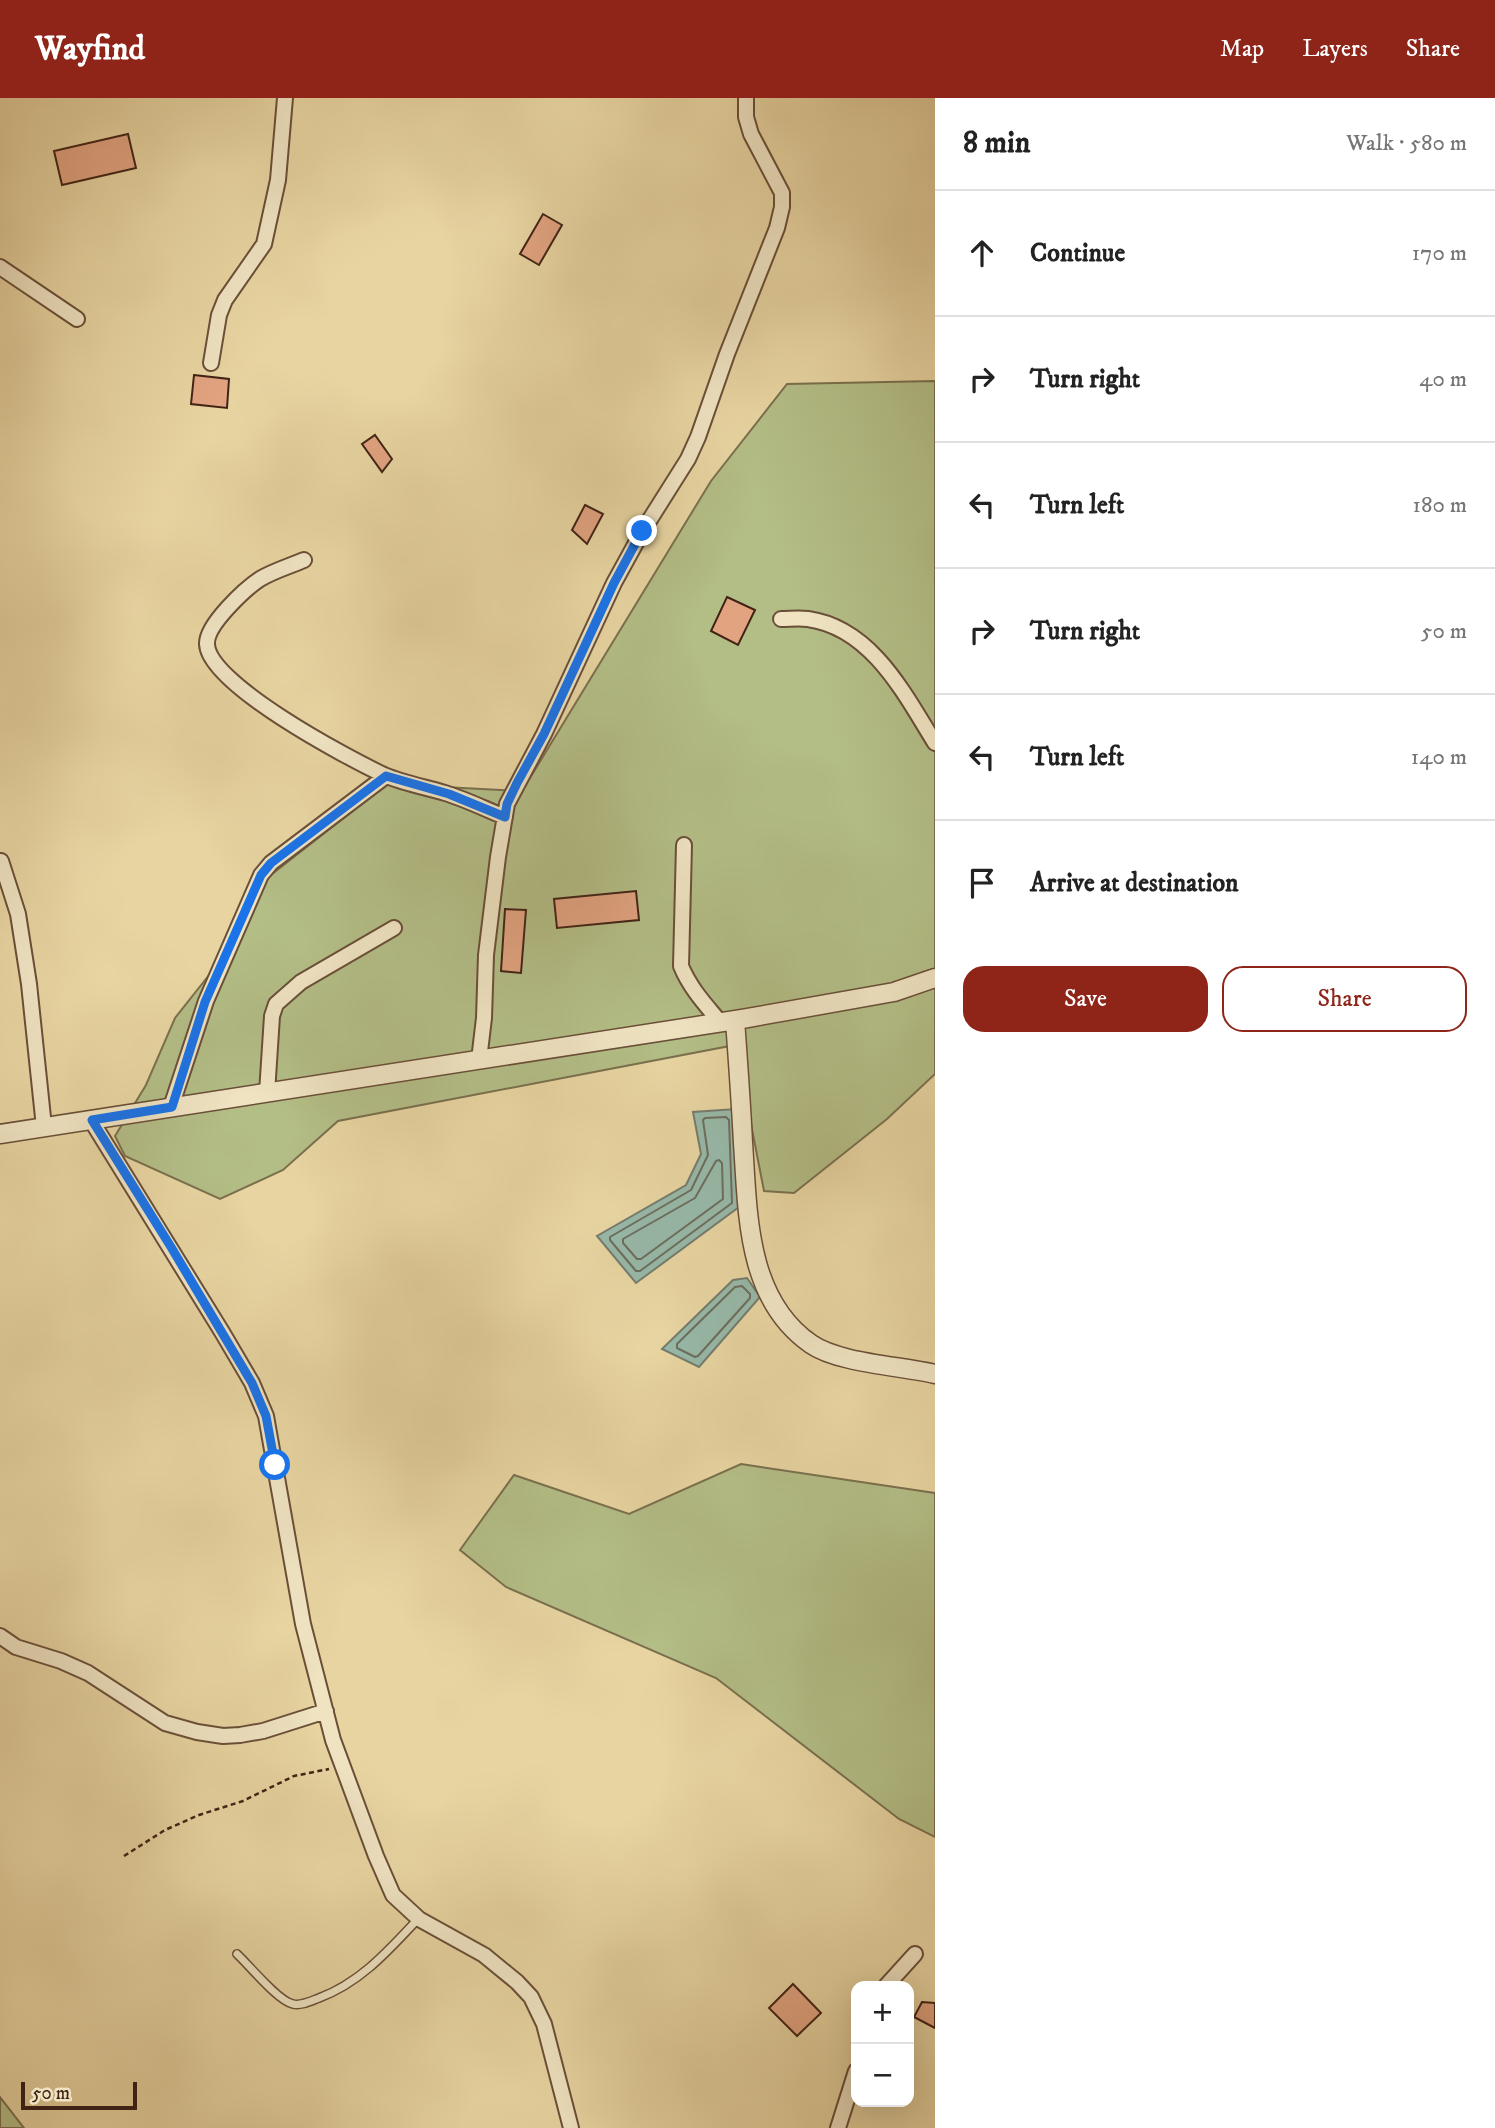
<!DOCTYPE html>
<html lang="en">
<head>
<meta charset="utf-8">
<style>
	:root { --surface:#fff; --page:#f6f6f6; --text:#222; --muted:#767676; --line:#e0e0e0; --accent:#8f2418 }
	body { margin:0; font-family:"IM FELL DW Pica",serif; background:var(--page); color:var(--text) }
	.controls { position:absolute; right:21px; bottom:21px; display:grid; overflow:hidden; border-radius:14px; box-shadow:0 7px 28px #0002 }
	.controls button { width:63px; height:63px; display:grid; place-items:center; padding:0; border:0; border-bottom:2px solid var(--line); background:var(--surface); color:var(--text); font:35px sans-serif }
	.scale { position:absolute; left:21px; bottom:18px; width:116px; box-sizing:border-box; padding-left:7px; border:4px solid #412315; border-top:0; font-size:19px; line-height:24px; white-space:nowrap; color:#412315; -webkit-text-stroke:5px #efe3c2; paint-order:stroke }
	.stop { position:absolute; width:21px; height:21px; margin:-16px; border:5px solid #1a73e8; border-radius:50%; background:#fff }
	.stop.end { background:#1a73e8; border-color:#fff; box-shadow:0 2px 7px #0008 }
	.list { margin:0; padding:0; list-style:none }
	h2 { display:flex; justify-content:space-between; align-items:center; height:91px; margin:0; padding:0 28px; font-size:30px }
	h2 small { font-size:23px; font-weight:400; color:var(--muted) }
	.list li { display:grid; grid-template-columns:46px 1fr auto; gap:21px; align-items:center; box-sizing:border-box; height:126px; padding:0 28px; border-top:2px solid var(--line) }
	.list b { display:block; font-size:26px; white-space:nowrap }
	.list em { font-size:23px; font-style:normal; color:var(--muted) }
	.actions { display:flex; gap:14px; padding:21px 28px }
	.actions a { flex:1; padding:16px 0; border:2px solid var(--accent); border-radius:21px; text-align:center; font-size:24px; color:var(--accent) }
	.actions .main { background:var(--accent); color:#fff }
	.icon { flex:none; width:38px; height:38px; fill:none; stroke:currentColor; stroke-width:2; stroke-linecap:round; stroke-linejoin:round }
	.map { position:relative; flex:none; width:935px; height:2030px; overflow:hidden }
	header { display:flex; align-items:center; gap:42px; box-sizing:border-box; height:98px; padding:0 35px; background:var(--accent); color:#fff }
	header strong { font-size:33px }
	nav { display:flex; gap:38px; margin-inline-start:auto; font-size:24px }
	main { display:flex }
	aside { flex:1; background:var(--surface) }
	.map>svg:first-child { display:block }
	.green { fill:#b3bd86; stroke:#7a704e; stroke-width:2 }
	.water { fill:#97b8a8; stroke:#757c6d; stroke-width:2 }
	.lines { fill:none; stroke-linecap:round; stroke-linejoin:round }
	.shore { stroke:#6c6e5e; stroke-width:2 }
	.building { fill:#e1a380; stroke:#412315; stroke-width:2 }
	.service-casing { stroke:#6a4f38; stroke-width:10 }
	.minor-casing { stroke:#6a4f38; stroke-width:18 }
	.tertiary-casing { stroke:#6a4f38; stroke-width:21 }
	.path { stroke:#412315; stroke-width:2.5; stroke-dasharray:5 3.5; stroke-linecap:butt }
	.service { stroke:#efe3c2; stroke-width:7 }
	.minor { stroke:#efe3c2; stroke-width:14 }
	.tertiary { stroke:#efe3c2; stroke-width:18 }
	.route { stroke:#1a73e8; stroke-width:9 }
</style>
</head>
<body>
<header>
<strong>Wayfind</strong>
<nav><a>Map</a><a>Layers</a><a>Share</a></nav>
</header>
<main>
<div class="map">
<svg width="935" height="2030" viewBox="0 0 935 2030">
	<rect width="100%" height="100%" fill="#e7d4a1"/>
	<filter id="stains"><feTurbulence type="fractalNoise" baseFrequency=".00286" numOctaves="4"/><feColorMatrix values="0 0 0 0 .2 0 0 0 0 .09 0 0 0 0 .02 0 0 0 .5 -.17"/></filter>
	<radialGradient id="worn" r=".72"><stop offset=".6" stop-color="#630" stop-opacity="0"/><stop offset="1" stop-color="#630" stop-opacity=".3"/></radialGradient>
	<path class="green" d="M935,283V976L887,1021L794,1095L764,1093L744,990L730,948L338,1023L283,1072L220,1101L125,1058L115,1038L146,987L175,920L213,872L253,791L387,686L522,693L711,383L787,286Z
		M741,1366L935,1395V1739L899,1721L716,1580L506,1489L460,1452L514,1377L629,1416Z
		M0,1999L24,2030H0Z"/>
	<path class="water" d="M736,1011L739,1109L636,1185L597,1138L686,1087L701,1056L693,1014Z
		M747,1180L760,1199L699,1269L662,1251L733,1182Z"/>
	<g class="lines">
		<path class="shore" d="M726,1019L729,1022L732,1105L640,1173H636L610,1142V1139L691,1092L708,1057L703,1022L705,1020Z
			M719,1062L722,1065L723,1101L641,1161H637L623,1145V1141L695,1100L716,1063Z
			M742,1188L750,1196V1200L698,1258L695,1259L677,1250V1246L735,1189Z"/>
	</g>
	<path class="building" d="M128,36L136,70L62,87L54,53Z
		M543,116L562,127L539,167L520,156Z
		M194,277L229,281L227,310L191,306Z
		M375,337L392,361L382,374L362,346Z
		M585,407L603,416L587,446L572,432Z
		M727,499L755,512L738,547L711,533Z
		M636,793L639,822L557,830L554,801Z
		M505,811L526,812L521,875L501,873Z
		M793,1886L821,1915L797,1938L769,1910Z
		M922,1904L935,1905V1930L914,1919Z"/>
	<g class="lines">
		<defs>
			<path id="service" d="M237,1856C249,1867 278,1903 293,1906C301,1908 311,1903 319,1900C360,1885 388,1853 418,1821"/>
			<path id="minor" d="M0,169L77,221
				M211,265L219,217L225,202L264,146L278,82L285,0
				M304,462C290,468 273,473 260,481C245,491 206,527 207,546C208,586 348,660 384,677C403,685 425,689 445,695C465,701 485,711 505,719
				M781,521C790,521 799,520 808,521C872,530 905,597 935,645
				M684,747L681,868C690,890 705,906 720,924
				M1,763L18,816L29,886L44,1029
				M479,962L484,920L486,857L498,759L507,706L544,636L614,485L642,434L688,361L698,339L727,256L777,130L782,109V95L751,36L746,19V0
				M267,995L272,918L276,906L301,884L394,830
				M171,1009L206,903L261,777L271,765L386,678
				M91,1022L222,1234L252,1285L266,1318L303,1526L333,1642L376,1758L393,1797L419,1821L484,1857L517,1884L531,1899L544,1926L571,2030
				M0,1538L16,1549L61,1563L88,1575L165,1625L197,1634L223,1638L240,1637L263,1633L326,1613
				M886,1888L915,1856
				M838,2030L856,1973"/>
			<path id="tertiary" d="M735,922C738,963 741,1004 743,1045C748,1115 746,1201 811,1246C838,1265 901,1268 935,1276
				M0,1036L742,921L894,894L935,880"/>
		</defs>
		<use href="#service" class="service-casing"/>
		<use href="#minor" class="minor-casing"/>
		<use href="#tertiary" class="tertiary-casing"/>
		<path class="path" d="M124,1758L165,1732L199,1717L243,1703L294,1678L329,1671"/>
		<use href="#service" class="service"/>
		<use href="#minor" class="minor"/>
		<use href="#tertiary" class="tertiary"/>
	</g>
	<g class="lines">
		<path class="route" d="M275,1367L266,1318L252,1285L171,1149L92,1022L172,1009L205,904L261,777L271,765L386,678L449,696L505,719L507,706L517,685L544,636L614,485L642,433"/>
	</g>
	<rect width="100%" height="100%" filter="url(#stains)"/>
	<rect width="100%" height="100%" fill="url(#worn)"/>
</svg>
<div class="controls">
<button>+</button>
<button>−</button>
</div>
<div class="scale">50 m</div>
<div class="stop" style="left:275px;top:1367px"></div>
<div class="stop end" style="left:642px;top:433px"></div>
</div>
<aside>
<h2>8 min<small>Walk · 580 m</small></h2>
<ul class="list">
<li><svg class="icon" aria-label="ahead" viewBox="0 0 24 24"><path d="M12 20V5M6 11l6-6 6 6"/></svg><div><b>Continue</b></div><em>170 m</em></li>
<li><svg class="icon" aria-label="right" viewBox="0 0 24 24"><path d="M7 20v-9h11M14 6l5 5-5 5"/></svg><div><b>Turn right</b></div><em>40 m</em></li>
<li><svg class="icon" aria-label="left" viewBox="0 0 24 24"><path d="M17 20v-9H6M10 6l-5 5 5 5"/></svg><div><b>Turn left</b></div><em>180 m</em></li>
<li><svg class="icon" aria-label="right" viewBox="0 0 24 24"><path d="M7 20v-9h11M14 6l5 5-5 5"/></svg><div><b>Turn right</b></div><em>50 m</em></li>
<li><svg class="icon" aria-label="left" viewBox="0 0 24 24"><path d="M17 20v-9H6M10 6l-5 5 5 5"/></svg><div><b>Turn left</b></div><em>140 m</em></li>
<li><svg class="icon" aria-label="arrive" viewBox="0 0 24 24"><path d="M6 21V4h12l-3 4 3 4H6"/></svg><div><b>Arrive at destination</b></div></li>
</ul>
<div class="actions"><a class="main">Save</a><a>Share</a></div>
</aside>
</main>
</body>
</html>
